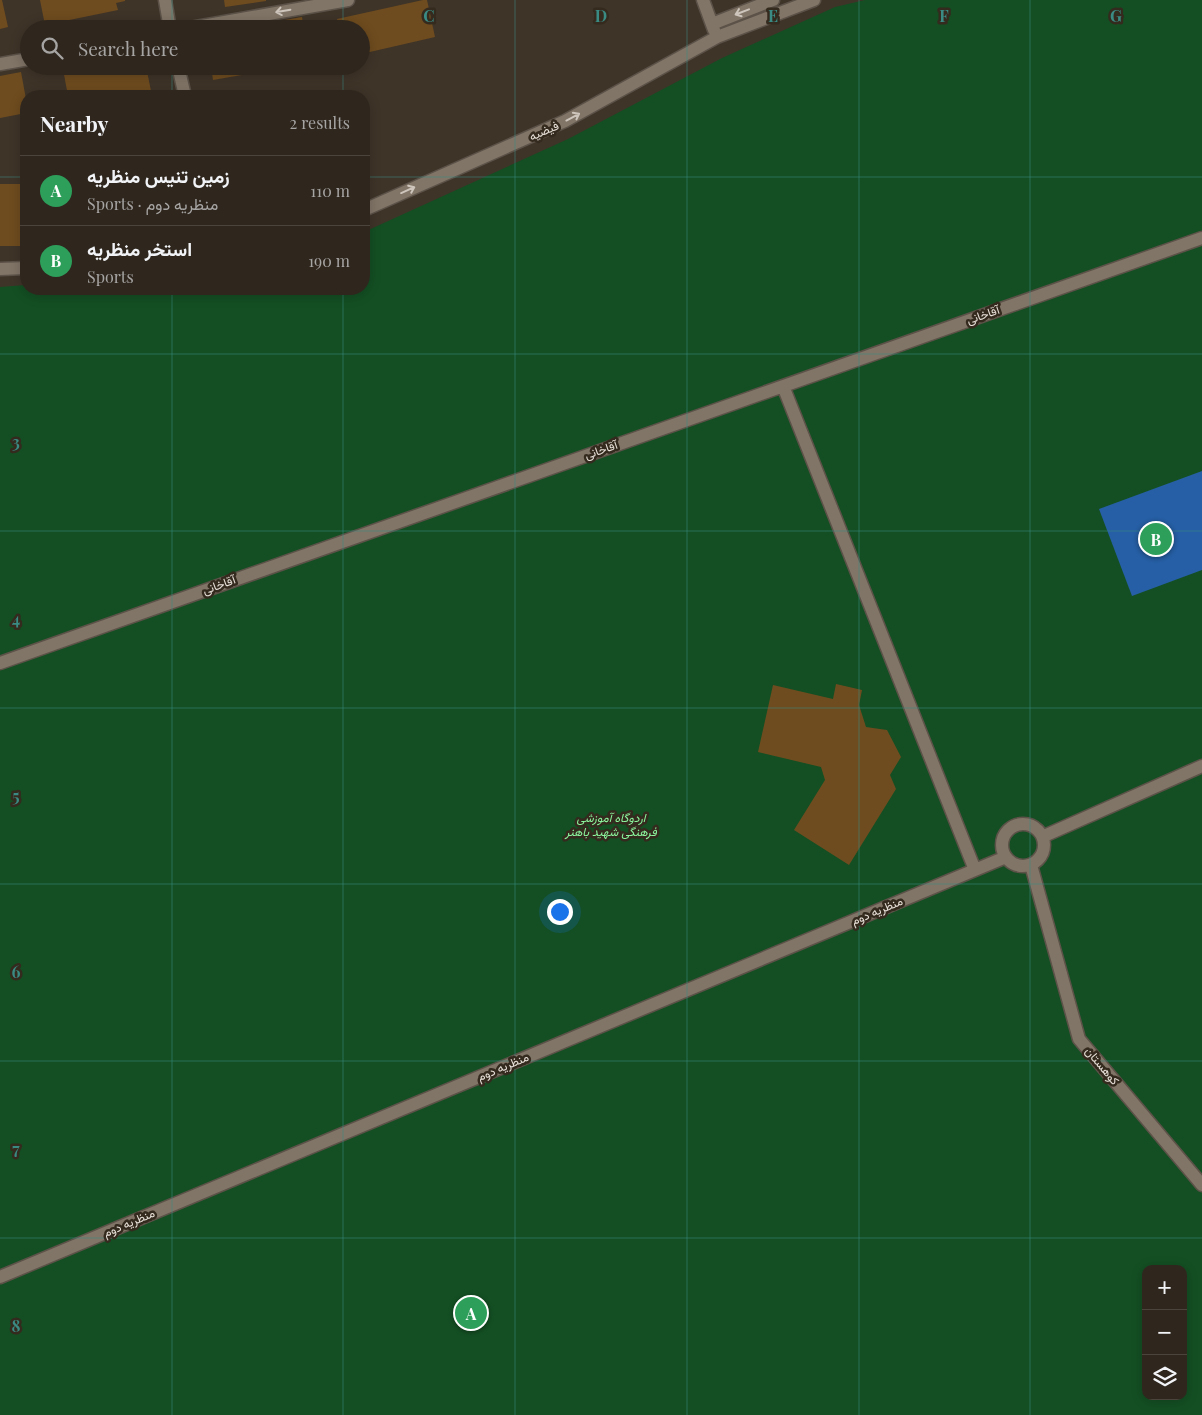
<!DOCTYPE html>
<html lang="en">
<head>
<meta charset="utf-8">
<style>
	:root { --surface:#2f271e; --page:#3b332b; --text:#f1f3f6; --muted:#a7a5a4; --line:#4a443c; --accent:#fe9b59 }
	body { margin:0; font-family:"Playfair Display",Vazirmatn,serif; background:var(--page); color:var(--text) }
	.controls { position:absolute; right:15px; bottom:15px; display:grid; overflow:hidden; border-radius:10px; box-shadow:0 2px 12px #0003 }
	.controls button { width:45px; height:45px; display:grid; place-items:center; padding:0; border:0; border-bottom:1px solid var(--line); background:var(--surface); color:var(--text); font:25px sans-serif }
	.you { position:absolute; left:559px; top:911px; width:18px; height:18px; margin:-12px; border:4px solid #fff; border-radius:50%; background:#1a73e8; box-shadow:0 0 0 8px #1a73e833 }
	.badge { display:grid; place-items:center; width:32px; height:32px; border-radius:50%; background:var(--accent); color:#fff; font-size:16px; font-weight:700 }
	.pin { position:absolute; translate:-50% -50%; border:2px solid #fff; box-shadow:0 1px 5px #0006 }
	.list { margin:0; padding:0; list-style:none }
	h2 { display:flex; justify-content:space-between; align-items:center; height:65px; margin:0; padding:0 20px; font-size:21px }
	h2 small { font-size:16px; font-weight:400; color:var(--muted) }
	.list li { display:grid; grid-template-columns:32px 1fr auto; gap:15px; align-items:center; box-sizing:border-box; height:70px; padding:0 20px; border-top:1px solid var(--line) }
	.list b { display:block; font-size:19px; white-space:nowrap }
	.list p { margin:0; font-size:16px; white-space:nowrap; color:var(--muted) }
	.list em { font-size:16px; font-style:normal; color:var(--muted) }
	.icon { flex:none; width:28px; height:28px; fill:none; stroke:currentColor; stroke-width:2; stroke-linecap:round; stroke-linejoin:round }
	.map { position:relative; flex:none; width:1202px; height:1415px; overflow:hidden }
	.search { position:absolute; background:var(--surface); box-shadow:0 2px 12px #0003; left:20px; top:20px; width:350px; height:55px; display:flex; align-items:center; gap:12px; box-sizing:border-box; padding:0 18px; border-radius:28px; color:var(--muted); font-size:19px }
	.panel { position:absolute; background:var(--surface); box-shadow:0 2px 12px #0003; left:20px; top:90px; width:350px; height:205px; border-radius:20px }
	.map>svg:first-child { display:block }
	.green { fill:#144f23; fill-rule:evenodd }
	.water { fill:#265fa5 }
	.building { fill:#6f4c1f }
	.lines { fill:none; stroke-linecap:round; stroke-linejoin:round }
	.minor-casing { stroke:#5c5248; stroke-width:15 }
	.minor { stroke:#817567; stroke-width:12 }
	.oneway { stroke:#cec6bc }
	.grid { fill:none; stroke:#3a8b83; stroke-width:1; stroke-opacity:0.55 }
	.labels { text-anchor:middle; stroke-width:5; stroke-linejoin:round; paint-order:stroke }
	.street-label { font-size:12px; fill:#e8e1d9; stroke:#342a1e }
	.park-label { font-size:12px; font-style:italic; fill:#8bf69d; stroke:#342a1e }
	.grid-label { font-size:16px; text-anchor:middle; font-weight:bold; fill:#3a8b83; stroke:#342a1e; stroke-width:5; stroke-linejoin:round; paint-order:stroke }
</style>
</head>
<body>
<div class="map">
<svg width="1202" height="1415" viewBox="0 0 1202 1415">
	<rect width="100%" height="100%" fill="#3f3428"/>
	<path class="green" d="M865,0H1202V1415H0V287L26,285V289H364V232L568,139L722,58L835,7ZM1146,1269H1183V1396H1146Z"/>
	<path class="water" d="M1202,471V570L1132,596L1099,509Z"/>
	<path class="building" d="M0,0H2L8,27L0,29Z
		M40,0H125V1L116,3L118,10L45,25Z
		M224,0H266V1L225,7Z
		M423,0H427L435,37L361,54V29H340L337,19Z
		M302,17L304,29H239V28Z
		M79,66H146L152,96H68L63,69Z
		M211,66H287V67L213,80Z
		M21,72L26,99V113L0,118V76Z
		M0,184H26V246H0Z
		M836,684L862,690L859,705L866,727L887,730L901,757L890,775L896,789L849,865L794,830L825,780L821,767L758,752L773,685L833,699Z"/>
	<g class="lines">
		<defs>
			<path id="minor" d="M165,0L170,29
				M703,0L714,30
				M712,24L773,0
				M185,29L348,0
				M0,64L29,59
				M178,66L185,96
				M364,210L565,121L717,37L814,0
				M0,269L26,268
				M783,386L975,870
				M0,663L1202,238
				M1002 845a21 21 0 1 1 42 0a21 21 0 1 1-42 0Z
				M1044,836L1202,766
				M1031,865L1079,1039L1202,1185
				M0,1277L1006,857"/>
		</defs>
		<use href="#minor" class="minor-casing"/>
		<use href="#minor" class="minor"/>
	</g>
	<defs><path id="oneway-shaft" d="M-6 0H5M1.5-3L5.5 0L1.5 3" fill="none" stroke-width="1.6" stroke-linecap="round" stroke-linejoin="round" transform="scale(1.25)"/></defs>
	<g class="oneway">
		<use href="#oneway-shaft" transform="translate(283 11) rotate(170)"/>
		<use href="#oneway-shaft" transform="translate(742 12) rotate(159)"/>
		<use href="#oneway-shaft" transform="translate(573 117) rotate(-28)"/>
		<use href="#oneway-shaft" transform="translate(408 190) rotate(-24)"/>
	</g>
	<path class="grid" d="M172,0V29M343,0V29M515,0V1415M687,0V1415M859,0V1415M1030,0V1415M172,66V96M343,66V96M0,177H26M364,177H1202M172,289V1415M343,289V1415M0,354H1202M0,531H1202M0,708H1202M0,884H1202M0,1061H1202M0,1238H1202"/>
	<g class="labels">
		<g class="street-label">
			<text transform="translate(544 131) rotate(-24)" y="4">فیضیه</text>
			<text transform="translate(983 315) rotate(-19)" y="4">آقاخانی</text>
			<text transform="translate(601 450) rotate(-19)" y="4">آقاخانی</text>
			<text transform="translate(219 585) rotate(-20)" y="4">آقاخانی</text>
			<text transform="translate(877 911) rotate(-23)" y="4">منظریه دوم</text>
			<text transform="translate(1102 1066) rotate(50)" y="4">کوهستان</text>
			<text transform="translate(503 1067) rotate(-23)" y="4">منظریه دوم</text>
			<text transform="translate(129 1223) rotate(-23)" y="4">منظریه دوم</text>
		</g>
		<g class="park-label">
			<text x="611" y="822">اردوگاه آموزشی<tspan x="611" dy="14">فرهنگی شهید باهنر</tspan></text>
		</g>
	</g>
	<g class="grid-label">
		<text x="429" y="22">C</text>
		<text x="601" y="22">D</text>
		<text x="773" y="22">E</text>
		<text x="944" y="22">F</text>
		<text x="1116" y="22">G</text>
		<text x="16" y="448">3</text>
		<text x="16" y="625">4</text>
		<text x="16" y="802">5</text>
		<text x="16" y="978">6</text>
		<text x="16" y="1155">7</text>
		<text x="16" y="1332">8</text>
	</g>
</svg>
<div class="controls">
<button>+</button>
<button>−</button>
<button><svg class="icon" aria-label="layers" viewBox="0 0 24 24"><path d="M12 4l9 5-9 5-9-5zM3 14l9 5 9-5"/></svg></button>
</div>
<div class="you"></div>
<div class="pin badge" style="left:471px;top:1313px;background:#2e9e5b">A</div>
<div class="pin badge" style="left:1156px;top:539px;background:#2e9e5b">B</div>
<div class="search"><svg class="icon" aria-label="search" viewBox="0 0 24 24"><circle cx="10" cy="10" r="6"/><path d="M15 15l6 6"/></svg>Search here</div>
<section class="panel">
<h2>Nearby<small>2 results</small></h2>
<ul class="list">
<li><span class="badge" style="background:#2e9e5b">A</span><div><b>زمین تنیس منظریه</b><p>Sports · منظریه دوم</p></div><em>110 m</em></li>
<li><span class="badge" style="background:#2e9e5b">B</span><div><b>استخر منظریه</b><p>Sports</p></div><em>190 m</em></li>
</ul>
</section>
</div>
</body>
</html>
